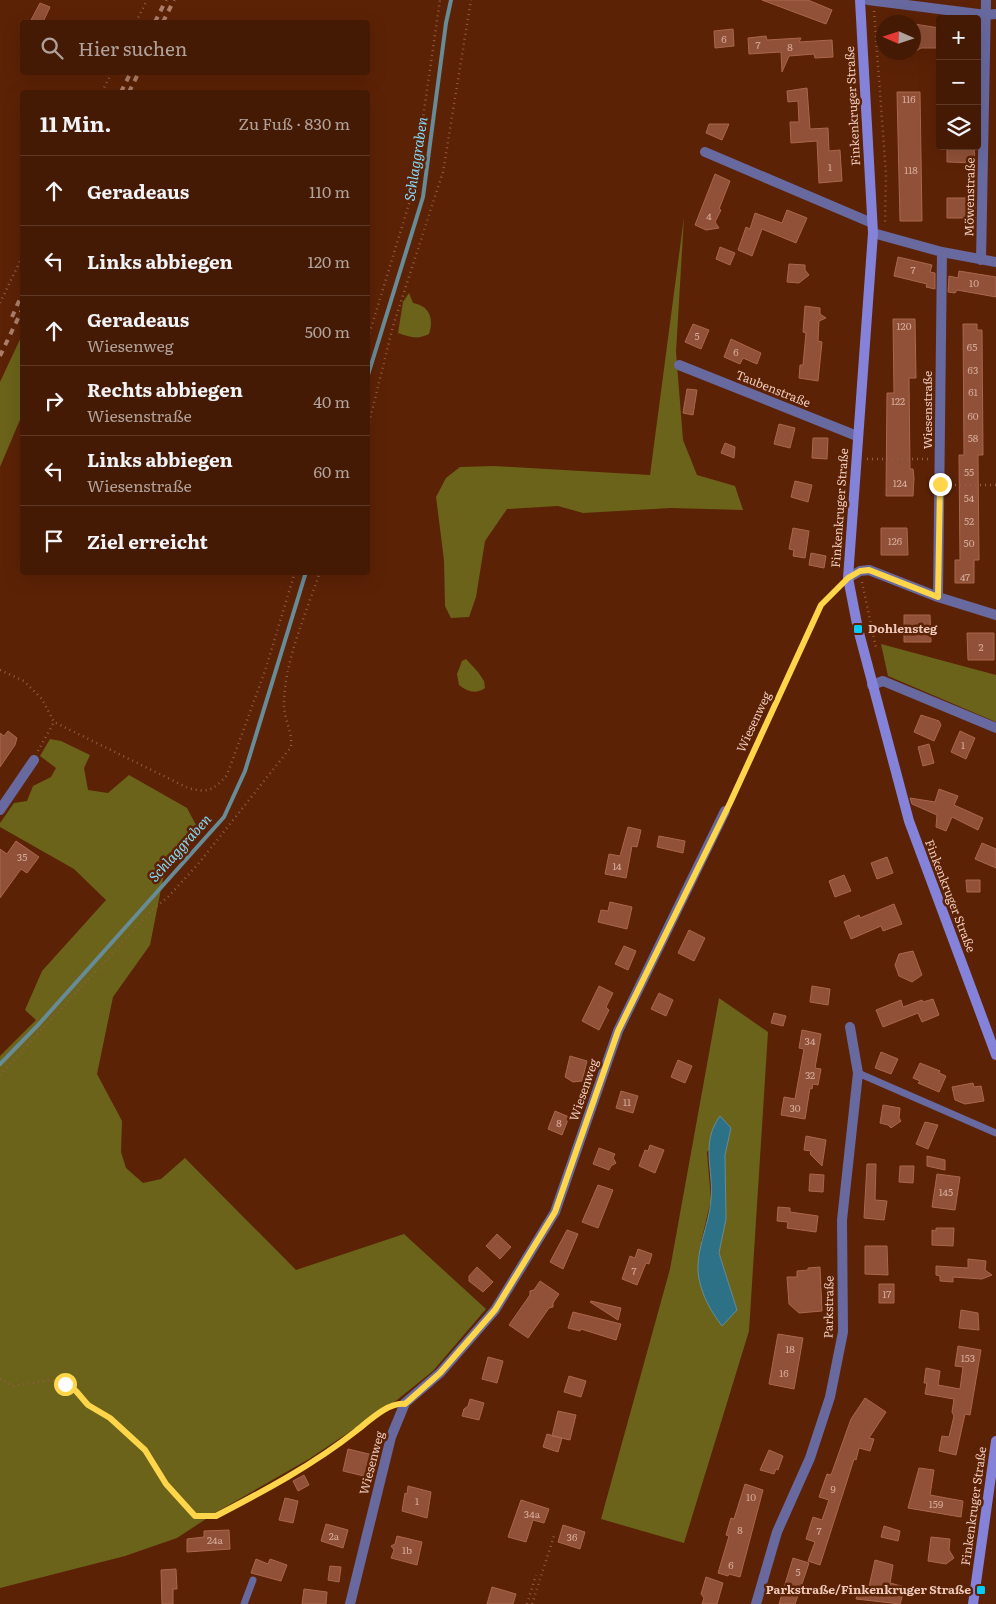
<!DOCTYPE html>
<html lang="de">
<head>
<meta charset="utf-8">
<style>
	:root { --surface:#451a04; --page:#4f2713; --text:#f1f3f6; --muted:#b0a19a; --line:#5d3826 }
	body { margin:0; font-family:Literata,serif; background:var(--page); color:var(--text) }
	.controls { position:absolute; right:15px; top:15px; display:grid; overflow:hidden; border-radius:5px; box-shadow:0 5px 20px #0002 }
	.controls button { width:45px; height:45px; display:grid; place-items:center; padding:0; border:0; border-bottom:1px solid var(--line); background:var(--surface); color:var(--text); font:25px sans-serif }
	.compass { position:absolute; left:876px; top:15px; width:45px; height:45px; border-radius:50%; background:var(--surface); box-shadow:0 5px 20px #0002; rotate:273deg }
	.stop { position:absolute; width:15px; height:15px; margin:-11px; border:4px solid #ffd54a; border-radius:50%; background:#fff }
	.stop.end { background:#ffd54a; border-color:#fff; box-shadow:0 1px 5px #0008 }
	.list { margin:0; padding:0; list-style:none }
	h2 { display:flex; justify-content:space-between; align-items:center; height:65px; margin:0; padding:0 20px; font-size:21px }
	h2 small { font-size:16px; font-weight:400; color:var(--muted) }
	.list li { display:grid; grid-template-columns:32px 1fr auto; gap:15px; align-items:center; box-sizing:border-box; height:70px; padding:0 20px; border-top:1px solid var(--line) }
	.list b { display:block; font-size:19px; white-space:nowrap }
	.list p { margin:0; font-size:16px; white-space:nowrap; color:var(--muted) }
	.list em { font-size:16px; font-style:normal; color:var(--muted) }
	.icon { flex:none; width:28px; height:28px; fill:none; stroke:currentColor; stroke-width:2; stroke-linecap:round; stroke-linejoin:round }
	.map { position:relative; flex:none; width:996px; height:1604px; overflow:hidden }
	.search { position:absolute; background:var(--surface); box-shadow:0 5px 20px #0002; left:20px; top:20px; width:350px; height:55px; display:flex; align-items:center; gap:12px; box-sizing:border-box; padding:0 18px; border-radius:5px; color:var(--muted); font-size:19px }
	.panel { position:absolute; background:var(--surface); box-shadow:0 5px 20px #0002; left:20px; top:90px; width:350px; height:485px; border-radius:5px }
	.map>svg:first-child { display:block }
	.green { fill:#6b6319; fill-rule:evenodd }
	.water { fill:#2d7187; stroke:#678b97 }
	.lines { fill:none; stroke-linecap:round; stroke-linejoin:round }
	.stream { stroke:#678b97; stroke-width:4 }
	.building { fill:#915138; stroke:#a9674d }
	.path { stroke:#8f5c45; stroke-width:2.5; stroke-dasharray:1 4; stroke-linecap:butt }
	.lane { stroke:#68699f; stroke-width:7 }
	.street { stroke:#68699f; stroke-width:10 }
	.secondary { stroke:#8483d9; stroke-width:10 }
	.rail { stroke:#ac7e69; stroke-width:4; stroke-dasharray:6 6; stroke-linecap:butt }
	.route { stroke:#ffd54a; stroke-width:6 }
	.poi-dot { fill:#06cbf9; stroke:#5c2206; stroke-width:2 }
	.labels { text-anchor:middle; stroke-width:5; stroke-linejoin:round; paint-order:stroke }
	.number-label { font-size:10px; fill:#d7ab9a }
	.street-label { font-size:12px; fill:#eec9bb; stroke:#5c2206 }
	.poi-label { font-size:12px; font-weight:bold; fill:#eec9bb; stroke:#5c2206; text-anchor:start }
	.water-label { font-size:14px; font-style:italic; fill:#83d9f8; stroke:#5c2206 }
</style>
</head>
<body>
<div class="map">
<svg width="996" height="1604" viewBox="0 0 996 1604">
	<rect width="100%" height="100%" fill="#5c2206"/>
	<path class="green" d="M684,217L676,352L683,440L697,475L735,486L743,510L671,508L583,513L558,506L507,509L485,541L476,597L469,617L451,618L445,606L444,560L436,497L446,478L460,467L494,466L650,475Z
		M409,293L413,303C430,306 434,319 429,334C417,340 410,337 398,333L403,302Z
		M22,335V415L0,467V382Z
		M881,644L996,675V722L888,676Z
		M466,659L478,672L484,681L485,688C475,695 467,691 459,685L457,674L462,661Z
		M50,739L61,741L90,755L84,768L88,790L108,793L129,775L187,808L196,825L163,879L150,945L113,997L97,1074L122,1121L121,1152L126,1168L143,1183L161,1179L185,1158L296,1270L404,1234L486,1309L433,1371L397,1400L309,1459L215,1513L177,1538L125,1556L0,1588V1056L36,1020L25,1010L42,971L106,900L74,869L0,827V823L14,803L27,801L33,786L51,777L56,768L40,756Z
		M719,998L768,1032L749,1331L684,1543L601,1519L670,1269ZM731,1128L725,1155L726,1219L719,1253L737,1310L701,1242L711,1200L707,1152Z"/>
	<path class="water" d="M720,1116L731,1128L725,1155L726,1219L719,1253L737,1310L722,1326C711,1311 703,1298 699,1279C694,1253 709,1226 711,1200C714,1170 700,1143 720,1116Z"/>
	<g class="lines">
		<path class="stream" d="M368,375L423,197L446,23L451,0
			M0,1064L39,1024L224,817L245,771L306,572"/>
	</g>
	<path class="building" d="M762,0H808L832,10L826,24Z
		M40,3L50,7L43,22H30Z
		M914,24L940,28V48H921L914,52Z
		M733,29L734,46L715,48L714,31Z
		M766,36L767,40L801,38L799,42L832,40L833,57L815,58L814,54L789,56L782,72L781,52L749,54L748,38Z
		M807,88L810,129L828,128L829,151L840,150L842,181L819,183L817,141L791,143L790,122H799L798,101L788,102L787,91Z
		M897,92H920L922,221H900Z
		M709,124H729L722,140L706,133Z
		M947,146L974,147L975,163L947,162Z
		M715,174L730,181L719,209L721,210L715,222L719,228L706,230L695,225Z
		M947,198H969V203H975V218H947Z
		M787,210L807,218L796,243L762,229L752,256L738,250L746,227L750,229L755,213L782,223Z
		M720,247L735,253L730,265L716,259Z
		M898,257L932,265L930,272L935,273V289L926,287L927,284L894,276Z
		M789,264L805,265V270L809,275L799,283L787,282Z
		M959,271L996,277V297L957,290L955,293L948,292L949,276L958,278Z
		M805,306L820,308V314L826,318L819,321L818,341L822,342L818,381L799,378L800,365H803L806,333L803,332Z
		M893,319H915L916,378H909L910,469H913L914,478L913,496H886L887,393H894Z
		M693,324L709,330L701,349L685,342Z
		M963,324H977V330H982L983,455H978L979,560H974V583H955V560H960L959,455H964Z
		M731,339L761,353L757,364L743,358L740,364L724,357Z
		M687,389L697,390L693,415L683,413Z
		M779,424L795,428L790,448L774,444Z
		M813,438H828L827,459L812,458Z
		M725,443L735,447L734,458L721,453Z
		M795,481L812,485L808,502L791,497Z
		M793,528L809,531L805,558L793,556L794,550L789,549Z
		M881,528H907L908,555H881Z
		M811,553L826,556L824,568L809,565Z
		M904,615H930L931,642H904Z
		M967,633H994V660H968Z
		M921,715L939,721L941,725L934,741L914,732Z
		M8,731L17,738L15,745L0,767V733L4,736Z
		M960,731L975,738L966,759L951,752Z
		M929,744L934,763L923,766L918,747Z
		M939,789L958,796L954,805L983,818L978,830L952,817L946,831L936,827L937,815L912,804L910,798L935,802Z
		M628,827L641,830L637,847L632,846L626,878L605,874L609,854L620,856Z
		M659,836L685,841L683,853L657,847Z
		M16,841L39,857L27,873L21,869L0,898V849L7,854Z
		M982,843L996,849V868L975,859Z
		M887,857L893,873L877,879L871,863Z
		M844,875L851,891L835,897L829,881Z
		M966,880H980V892H967Z
		M610,902L632,907L627,929L598,922L601,910L608,911Z
		M894,904L902,924L883,931L881,926L851,939L844,922L859,915L860,918Z
		M689,930L705,938L694,961L678,953Z
		M624,946L636,951L628,970L615,964Z
		M913,951L922,975L912,982L899,976L895,965L899,954Z
		M599,986L613,993L606,1007L609,1010L599,1030L582,1021Z
		M812,986L830,989L828,1005L810,1002Z
		M659,993L673,1000L666,1016L651,1009Z
		M933,999L939,1015L922,1022L918,1013L883,1027L876,1010L901,1000L903,1007L922,1000L923,1002Z
		M774,1013L786,1016L783,1026L771,1023Z
		M802,1030L821,1034L815,1068L821,1069L818,1085L813,1084L812,1089L810,1088L805,1119L781,1115L784,1097L795,1099L804,1049L799,1048Z
		M881,1052L898,1059L891,1074L875,1068Z
		M570,1056L587,1061L582,1081L573,1082L565,1077Z
		M678,1060L692,1066L685,1083L671,1077Z
		M920,1063L940,1071L939,1073L946,1076L939,1092L918,1083L920,1081L913,1078Z
		M973,1083L974,1087L981,1086L984,1101L965,1104L955,1100L952,1087Z
		M621,1091L638,1096L633,1113L616,1108Z
		M883,1105L900,1108L899,1118L901,1121L891,1128L888,1125L880,1123Z
		M555,1111L569,1117L562,1135L548,1129Z
		M925,1122L938,1125L928,1149L916,1144Z
		M806,1136L826,1140L822,1166L810,1154L811,1151L804,1150Z
		M650,1145L664,1150L655,1173L639,1166L645,1150L648,1151Z
		M599,1148L615,1154L613,1158L616,1163L611,1166L609,1170L593,1164Z
		M927,1156L945,1160V1170L927,1166Z
		M867,1164H876L875,1200L887,1201L884,1220L864,1218Z
		M900,1166H914L913,1183L899,1182Z
		M810,1174L824,1175L823,1192L809,1191Z
		M937,1174L960,1177L955,1210L932,1207Z
		M598,1185L613,1190L598,1228L582,1222Z
		M778,1207L790,1208V1212L818,1216L816,1232L787,1228L788,1222L777,1221Z
		M936,1228H954L953,1246L932,1245V1230L936,1231Z
		M567,1230L578,1234L563,1269L550,1262Z
		M497,1234L511,1247L500,1259L486,1246Z
		M865,1246H887L888,1275L865,1274Z
		M638,1249L652,1254L649,1264L646,1263L637,1285L622,1279L630,1256L635,1258Z
		M968,1259L986,1261L985,1270L992,1275L982,1279L953,1277V1282L940,1281V1276L936,1275V1266L968,1268Z
		M477,1267L493,1282L483,1292L469,1281V1276Z
		M820,1267L822,1311L799,1313L789,1304L787,1277H797V1271L808,1270V1268Z
		M540,1281L559,1294L553,1303V1307L549,1308L528,1338L509,1325L530,1295V1291L534,1290Z
		M879,1284H894V1303H879Z
		M591,1301L621,1308L618,1320L590,1302Z
		M961,1310L978,1313L979,1330L959,1328Z
		M573,1312L621,1324L616,1340L581,1329L580,1331L568,1328Z
		M778,1334L803,1338L794,1389L769,1384Z
		M958,1346L981,1350L970,1415L965,1414L956,1455L939,1451L942,1436L949,1437L954,1416L952,1412L954,1399L925,1394L927,1383H924L926,1368L940,1371L938,1385L960,1389L963,1367L955,1366Z
		M488,1357L503,1361L497,1383L482,1379Z
		M569,1376L586,1381L581,1397L564,1392Z
		M865,1398L886,1412L869,1438L874,1439L870,1451L859,1448L856,1460L854,1459L820,1565L808,1561L815,1542L806,1539L813,1517L822,1520L829,1500L819,1497L827,1474L831,1475L851,1419Z
		M470,1399L484,1403L479,1420L462,1416L464,1409L468,1406Z
		M558,1411L576,1415L570,1440L552,1436Z
		M547,1434L562,1438L558,1452L543,1447Z
		M348,1449L373,1455L368,1477L343,1471Z
		M769,1450L783,1456L778,1470L776,1469L774,1474L760,1470Z
		M919,1468L934,1470L930,1495L963,1501L961,1517L908,1508Z
		M304,1475L309,1485L298,1491L293,1481Z
		M745,1484L763,1490L740,1577L729,1574L728,1576L718,1573L729,1536L726,1535L731,1518L734,1519Z
		M408,1486L431,1492L427,1518L402,1511L405,1493L407,1494Z
		M285,1498L298,1501L293,1523L279,1520Z
		M521,1500L549,1509L544,1523L533,1520L526,1542L508,1537Z
		M326,1524L348,1530L343,1548L321,1541Z
		M563,1525L585,1532L580,1549L558,1542Z
		M884,1526L900,1531L898,1541L881,1537Z
		M229,1530L230,1549L187,1552V1539L204,1537V1531Z
		M397,1536L422,1542L417,1565L391,1558L394,1550L391,1546L395,1544Z
		M931,1537L950,1539L949,1550L954,1558L946,1564L928,1561Z
		M793,1558L809,1563L805,1575L795,1604H779Z
		M256,1559L268,1564L270,1559L287,1565L281,1581L251,1573Z
		M875,1560L893,1565L890,1583L905,1587L900,1604L856,1599L859,1588L868,1591Z
		M330,1566L341,1567L339,1582L328,1580Z
		M176,1569L177,1589H173V1604H162L161,1570Z
		M706,1577L723,1583L717,1604H702L704,1598L701,1594Z
		M492,1587L516,1594L513,1604H487Z
		M304,1589L327,1592L326,1604H302Z"/>
	<g class="lines">
		<path class="path" d="M874,11L886,174L885,225
			M136,22L147,0
			M102,92L112,72
			M0,303L22,257
			M368,338L412,194L440,0
			M368,427L393,326L443,172L471,0
			M867,459H929
			M950,485H996
			M862,582L876,648
			M0,670L24,681L42,699L54,722L188,788C208,793 213,791 227,775L265,671L295,572
			M38,751L54,722
			M731,801L821,605L838,586
			M0,1075L152,910L168,897L199,863L291,747C293,731 283,719 284,702C285,660 306,613 320,572
			M0,1379L14,1386L50,1380L65,1384L76,1391L88,1405L110,1418L145,1450L166,1484L195,1516H215L263,1491L326,1455L378,1414L391,1408
			M527,1604L536,1575
			M532,1604L554,1536"/>
		<path class="lane" d="M858,1073L996,1133
			M244,1604L253,1580"/>
		<path class="street" d="M868,0L986,15L996,14
			M705,152L872,223
			M873,233L942,252L996,262
			M981,260L986,0
			M679,365L857,436
			M848,578L860,571L869,570L938,597L996,615
			M938,597L942,252
			M872,685L883,681L996,728
			M0,810L34,760
			M350,1604L391,1437L405,1403L440,1373L495,1310L555,1212L618,1031L725,811
			M756,1604L777,1532L810,1458L830,1397L843,1332L842,1220L858,1073L850,1027"/>
		<path class="secondary" d="M860,0L873,233L848,578L858,629L909,821L996,1055
			M973,1604L996,1441"/>
		<path class="rail" d="M155,22L166,0
			M163,22L174,0
			M121,92L131,72
			M129,92L139,72
			M12,317L22,294
			M0,356L22,310"/>
	</g>
	<g class="lines">
		<path class="route" d="M65,1384L76,1391L88,1405L110,1418L145,1450L166,1484L195,1516H216C264,1491 313,1465 356,1431C369,1421 388,1402 405,1404L440,1373L495,1310L555,1212L618,1031L730,803L821,605L848,578L860,571L869,570L938,597L940,484"/>
	</g>
	<g class="poi-dot">
		<rect x="853" y="624" width="10" height="10" rx="2.5"/>
		<rect x="976" y="1585" width="10" height="10" rx="2.5"/>
	</g>
	<g class="labels">
		<g class="number-label">
			<text x="724" y="43">6</text>
			<text x="758" y="49">7</text>
			<text x="790" y="51">8</text>
			<text x="909" y="103">116</text>
			<text x="830" y="171">1</text>
			<text x="911" y="174">118</text>
			<text x="709" y="220">4</text>
			<text x="913" y="274">7</text>
			<text x="974" y="287">10</text>
			<text x="904" y="330">120</text>
			<text x="697" y="340">5</text>
			<text x="972" y="351">65</text>
			<text x="736" y="356">6</text>
			<text x="973" y="374">63</text>
			<text x="973" y="396">61</text>
			<text x="898" y="405">122</text>
			<text x="973" y="420">60</text>
			<text x="973" y="442">58</text>
			<text x="969" y="476">55</text>
			<text x="900" y="487">124</text>
			<text x="969" y="502">54</text>
			<text x="969" y="525">52</text>
			<text x="895" y="545">126</text>
			<text x="969" y="547">50</text>
			<text x="965" y="581">47</text>
			<text x="981" y="651">2</text>
			<text x="963" y="749">1</text>
			<text x="22" y="861">35</text>
			<text x="617" y="870">14</text>
			<text x="810" y="1045">34</text>
			<text x="810" y="1079">32</text>
			<text x="627" y="1106">11</text>
			<text x="795" y="1112">30</text>
			<text x="559" y="1127">8</text>
			<text x="946" y="1196">145</text>
			<text x="634" y="1275">7</text>
			<text x="887" y="1298">17</text>
			<text x="790" y="1353">18</text>
			<text x="968" y="1362">153</text>
			<text x="784" y="1377">16</text>
			<text x="833" y="1493">9</text>
			<text x="751" y="1501">10</text>
			<text x="417" y="1505">1</text>
			<text x="936" y="1508">159</text>
			<text x="532" y="1518">34a</text>
			<text x="740" y="1534">8</text>
			<text x="819" y="1535">7</text>
			<text x="334" y="1540">2a</text>
			<text x="572" y="1541">36</text>
			<text x="215" y="1544">24a</text>
			<text x="407" y="1554">1b</text>
			<text x="731" y="1569">6</text>
			<text x="798" y="1576">5</text>
		</g>
		<g class="street-label">
			<text transform="translate(853 106) rotate(-93)" y="4">Finkenkruger Straße</text>
			<text transform="translate(970 197) rotate(-89)" y="4">Möwenstraße</text>
			<text transform="translate(773 389) rotate(22)" y="4">Taubenstraße</text>
			<text transform="translate(928 410) rotate(-90)" y="4">Wiesenstraße</text>
			<text transform="translate(840 508) rotate(-86)" y="4">Finkenkruger Straße</text>
			<text transform="translate(754 722) rotate(-65)" y="4">Wiesenweg</text>
			<text transform="translate(950 896) rotate(69)" y="4">Finkenkruger Straße</text>
			<text transform="translate(584 1090) rotate(-71)" y="4">Wiesenweg</text>
			<text transform="translate(829 1307) rotate(-89)" y="4">Parkstraße</text>
			<text transform="translate(372 1463) rotate(-75)" y="4">Wiesenweg</text>
			<text transform="translate(974 1506) rotate(-82)" y="4">Finkenkruger Straße</text>
		</g>
		<g class="poi-label">
			<text x="868" y="633">Dohlensteg</text>
			<text x="971" y="1594" text-anchor="end">Parkstraße/Finkenkruger Straße</text>
		</g>
		<g class="water-label">
			<text transform="translate(416 159) rotate(-81)" y="5">Schlaggraben</text>
			<text transform="translate(180 848) rotate(-48)" y="5">Schlaggraben</text>
		</g>
	</g>
</svg>
<div class="controls">
<button>+</button>
<button>−</button>
<button><svg class="icon" aria-label="layers" viewBox="0 0 24 24"><path d="M12 4l9 5-9 5-9-5zM3 14l9 5 9-5"/></svg></button>
</div>
<svg class="compass" viewBox="-18 -18 36 36"><path d="M0-13l5 13h-10z" fill="#e53935"/><path d="M0 13l5-13h-10z" fill="#b0a19a"/></svg>
<div class="stop" style="left:65px;top:1384px"></div>
<div class="stop end" style="left:940px;top:484px"></div>
<div class="search"><svg class="icon" aria-label="search" viewBox="0 0 24 24"><circle cx="10" cy="10" r="6"/><path d="M15 15l6 6"/></svg>Hier suchen</div>
<section class="panel">
<h2>11 Min.<small>Zu Fuß · 830 m</small></h2>
<ul class="list">
<li><svg class="icon" aria-label="ahead" viewBox="0 0 24 24"><path d="M12 20V5M6 11l6-6 6 6"/></svg><div><b>Geradeaus</b></div><em>110 m</em></li>
<li><svg class="icon" aria-label="left" viewBox="0 0 24 24"><path d="M17 20v-9H6M10 6l-5 5 5 5"/></svg><div><b>Links abbiegen</b></div><em>120 m</em></li>
<li><svg class="icon" aria-label="ahead" viewBox="0 0 24 24"><path d="M12 20V5M6 11l6-6 6 6"/></svg><div><b>Geradeaus</b><p>Wiesenweg</p></div><em>500 m</em></li>
<li><svg class="icon" aria-label="right" viewBox="0 0 24 24"><path d="M7 20v-9h11M14 6l5 5-5 5"/></svg><div><b>Rechts abbiegen</b><p>Wiesenstraße</p></div><em>40 m</em></li>
<li><svg class="icon" aria-label="left" viewBox="0 0 24 24"><path d="M17 20v-9H6M10 6l-5 5 5 5"/></svg><div><b>Links abbiegen</b><p>Wiesenstraße</p></div><em>60 m</em></li>
<li><svg class="icon" aria-label="arrive" viewBox="0 0 24 24"><path d="M6 21V4h12l-3 4 3 4H6"/></svg><div><b>Ziel erreicht</b></div></li>
</ul>
</section>
</div>
</body>
</html>
